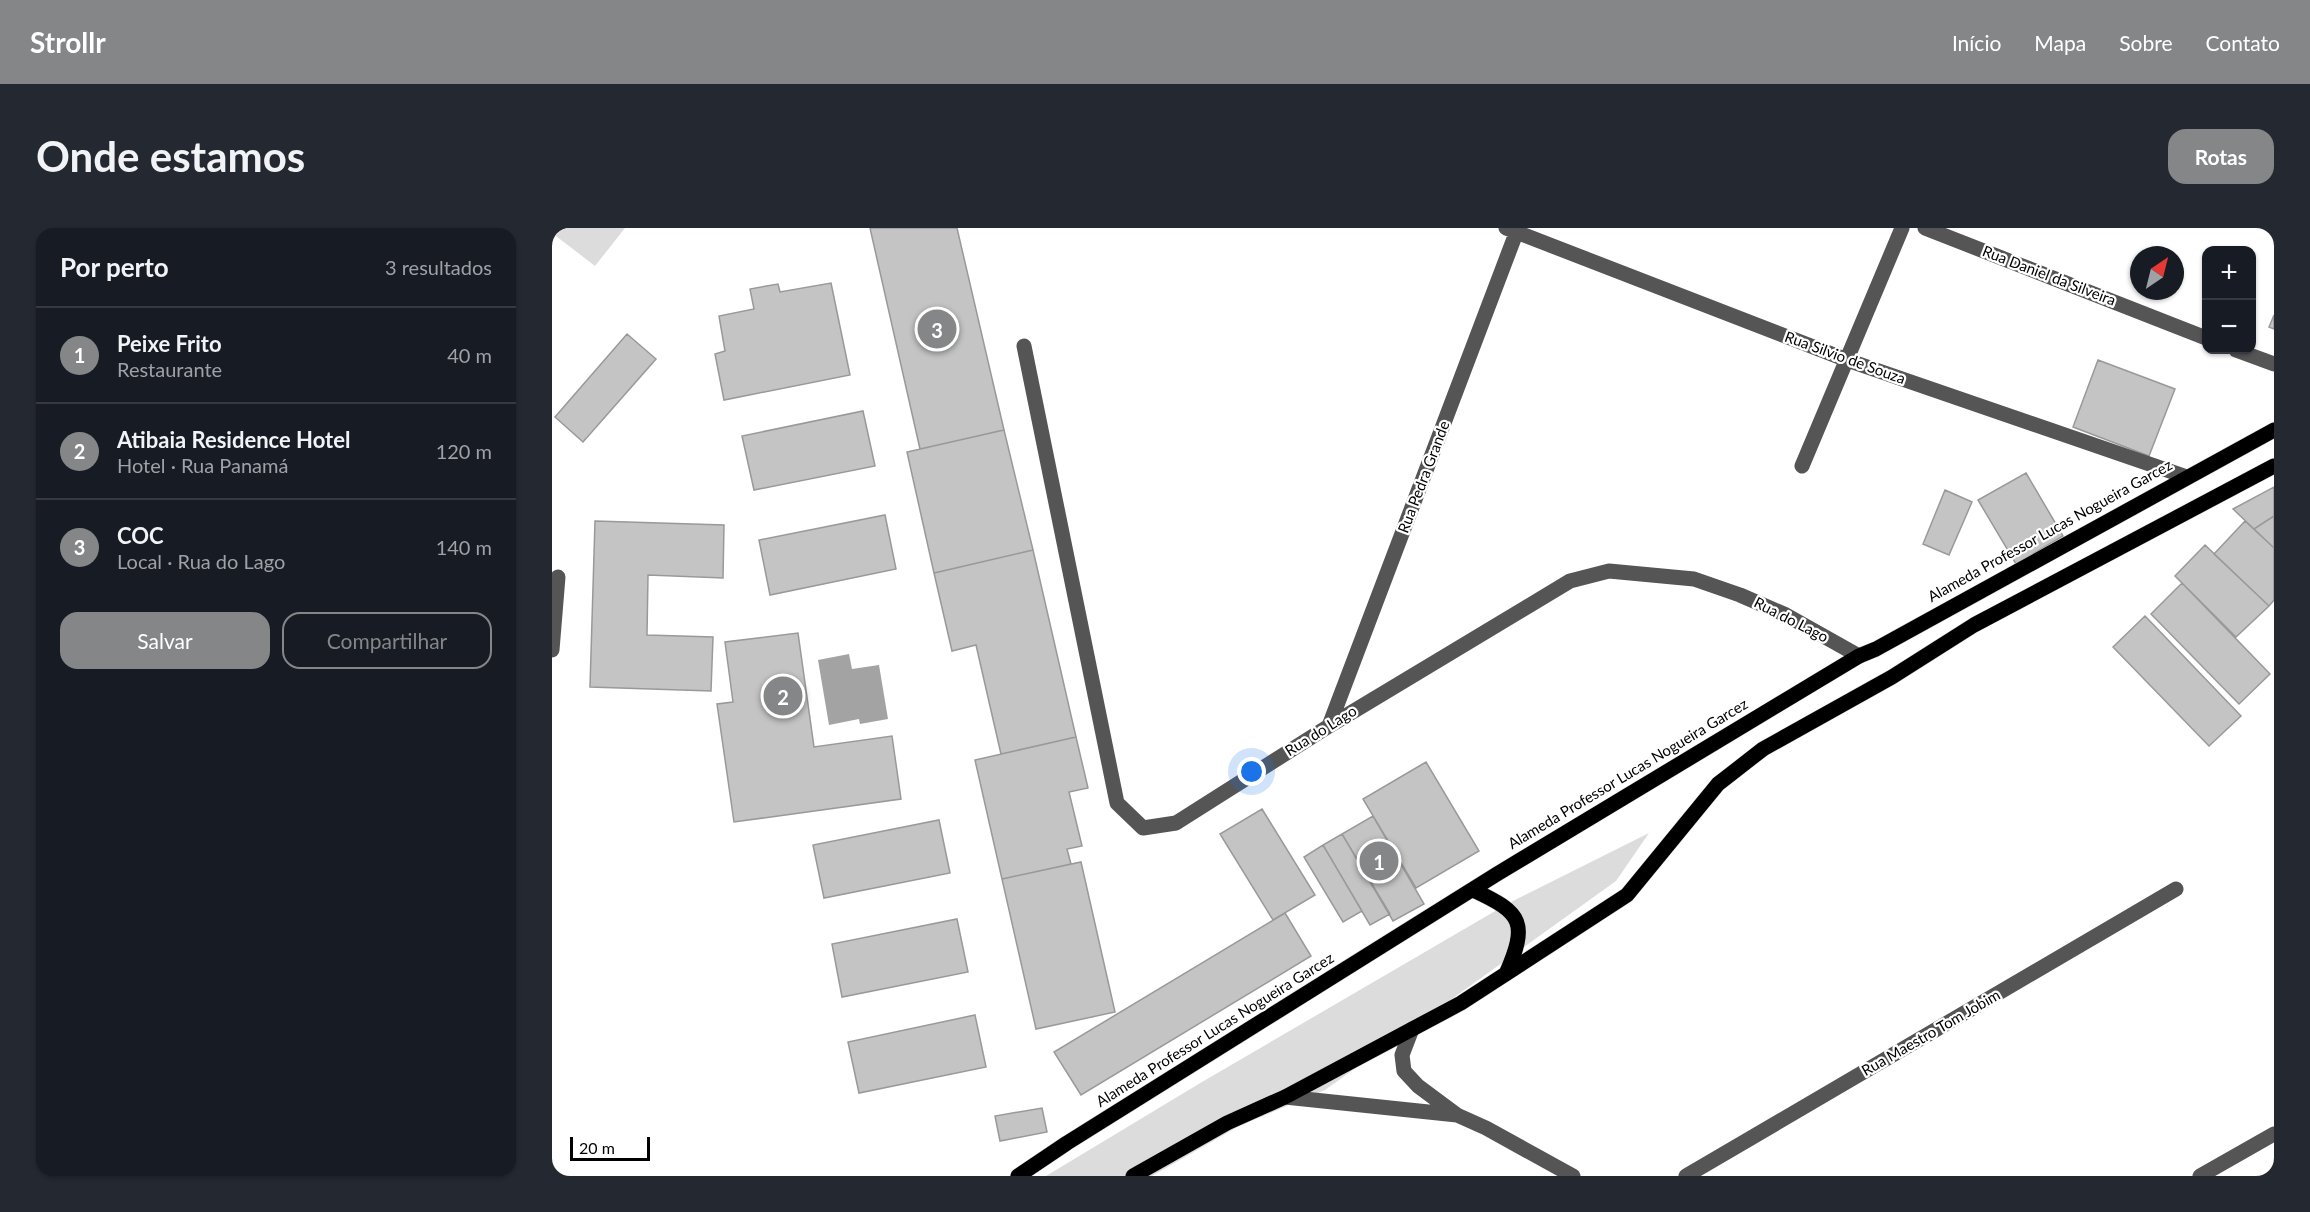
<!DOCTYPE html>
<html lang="pt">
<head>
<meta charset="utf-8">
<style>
	:root { --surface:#171b24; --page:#242831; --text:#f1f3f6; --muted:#9ea1a6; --line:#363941; --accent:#858687 }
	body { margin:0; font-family:Lato,sans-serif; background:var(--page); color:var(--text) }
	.controls { position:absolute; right:18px; top:18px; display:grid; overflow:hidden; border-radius:12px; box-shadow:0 2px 4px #0004 }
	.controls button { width:54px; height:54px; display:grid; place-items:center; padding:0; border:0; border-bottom:2px solid var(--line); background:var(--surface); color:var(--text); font:30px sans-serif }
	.compass { position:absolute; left:1578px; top:18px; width:54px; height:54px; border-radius:50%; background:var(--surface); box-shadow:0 2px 4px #0004; rotate:35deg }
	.scale { position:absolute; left:18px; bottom:15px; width:80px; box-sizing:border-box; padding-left:6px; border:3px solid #000; border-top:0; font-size:16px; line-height:21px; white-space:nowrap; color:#000; -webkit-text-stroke:4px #fff; paint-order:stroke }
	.you { position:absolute; left:700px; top:544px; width:21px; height:21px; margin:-15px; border:4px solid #fff; border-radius:50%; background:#1a73e8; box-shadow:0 0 0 9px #1a73e833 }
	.badge { display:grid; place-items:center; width:39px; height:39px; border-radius:50%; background:var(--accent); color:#fff; font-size:20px; font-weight:700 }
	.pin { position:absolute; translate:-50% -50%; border:3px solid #fff; box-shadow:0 2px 6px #0006 }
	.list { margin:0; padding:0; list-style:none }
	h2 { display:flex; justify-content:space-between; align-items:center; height:78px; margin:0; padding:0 24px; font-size:26px }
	h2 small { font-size:20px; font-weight:400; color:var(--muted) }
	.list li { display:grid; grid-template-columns:39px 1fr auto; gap:18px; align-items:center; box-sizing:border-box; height:96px; padding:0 24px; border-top:2px solid var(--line) }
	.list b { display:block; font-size:22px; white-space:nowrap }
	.list p { margin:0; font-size:20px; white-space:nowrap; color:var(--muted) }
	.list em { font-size:20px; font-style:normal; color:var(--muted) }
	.actions { display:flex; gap:12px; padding:18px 24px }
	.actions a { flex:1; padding:14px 0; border:2px solid var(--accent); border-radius:18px; text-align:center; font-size:21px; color:var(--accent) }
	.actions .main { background:var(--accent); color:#fff }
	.map { position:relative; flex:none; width:1722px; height:948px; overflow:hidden; border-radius:18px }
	header { display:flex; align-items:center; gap:36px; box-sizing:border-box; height:84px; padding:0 30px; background:var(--accent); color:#fff }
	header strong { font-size:28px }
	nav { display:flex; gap:33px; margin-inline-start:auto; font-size:21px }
	.intro { display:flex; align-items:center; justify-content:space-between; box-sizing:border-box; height:144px; padding:0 36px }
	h1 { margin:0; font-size:42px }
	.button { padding:15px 27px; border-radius:18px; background:var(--accent); color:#fff; font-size:21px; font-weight:700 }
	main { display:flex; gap:36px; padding:0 36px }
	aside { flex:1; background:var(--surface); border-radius:18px; box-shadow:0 2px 4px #0004 }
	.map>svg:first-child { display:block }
	.green { fill:#dcdcdc }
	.water { fill:#a3a3a3 }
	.building { fill:#c4c4c4; stroke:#999; stroke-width:1.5 }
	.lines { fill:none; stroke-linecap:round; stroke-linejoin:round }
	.major-casing { stroke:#dbdbdb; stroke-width:16 }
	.minor { stroke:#555; stroke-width:15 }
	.major { stroke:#000; stroke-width:15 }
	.labels { text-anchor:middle; stroke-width:4.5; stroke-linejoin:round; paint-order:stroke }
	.street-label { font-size:15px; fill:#000; stroke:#fff }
</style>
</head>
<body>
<header>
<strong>Strollr</strong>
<nav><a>Início</a><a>Mapa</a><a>Sobre</a><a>Contato</a></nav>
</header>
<div class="intro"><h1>Onde estamos</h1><a class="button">Rotas</a></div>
<main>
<aside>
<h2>Por perto<small>3 resultados</small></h2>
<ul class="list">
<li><span class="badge">1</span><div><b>Peixe Frito</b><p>Restaurante</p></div><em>40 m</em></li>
<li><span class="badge">2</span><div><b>Atibaia Residence Hotel</b><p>Hotel · Rua Panamá</p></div><em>120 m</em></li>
<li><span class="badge">3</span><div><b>COC</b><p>Local · Rua do Lago</p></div><em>140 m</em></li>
</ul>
<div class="actions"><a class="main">Salvar</a><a>Compartilhar</a></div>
</aside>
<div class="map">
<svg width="1722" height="948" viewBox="0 0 1722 948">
	<rect width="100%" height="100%" fill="#fff"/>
	<path class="green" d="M0,0H73L43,38L0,5Z
		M1097,605L1064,653L773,862L687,898L600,948H494L650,854L957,675Z"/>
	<path class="water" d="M297,426L300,441L327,437L336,491L308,496L307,491L277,497L266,432Z"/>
	<path class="building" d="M318,0H405L452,202L368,221Z
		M279,55L298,147L172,172L163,126L173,123L167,88L202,81L198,61L226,56L228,64Z
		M1722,87V101L1717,99Z
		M75,106L104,131L31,214L3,189Z
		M1546,132L1623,161L1597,228L1521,199Z
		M311,183L323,238L202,262L190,208Z
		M452,202L481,322L382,345L355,224Z
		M1474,245L1511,308L1464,336L1426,272Z
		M1722,259V288L1702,301L1681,281Z
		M1393,262L1420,274L1397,327L1371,316Z
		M333,287L344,341L218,367L207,312Z
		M1722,288V320L1702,301Z
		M43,293L172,297L171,350L96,347L95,407L161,409L159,463L38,459Z
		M1693,293L1722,320V372L1717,378L1662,326Z
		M1653,317L1717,378L1684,409L1623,348Z
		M481,322L524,509L449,526L424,417L400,423L382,345Z
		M1630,355L1718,446L1687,476L1599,386Z
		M1593,388L1689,488L1657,518L1561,419Z
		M246,405L262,519L340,508L349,571L182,594L165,476L181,474L173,414Z
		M524,509L536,560L517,564L530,618L515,621L519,636L450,651L423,532Z
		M874,534L927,623L864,660L811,571Z
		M710,581L763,667L721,692L668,606Z
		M821,588L872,676L841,693L790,606Z
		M387,592L398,645L272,670L261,617Z
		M790,606L838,686L818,697L771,617Z
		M771,617L810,683L791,694L752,629Z
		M529,634L563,784L484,801L450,651Z
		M733,685L759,728L529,867L502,824Z
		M405,691L416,744L290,769L280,716Z
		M423,787L434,839L307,865L296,814Z
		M490,880L495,904L448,913L443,888Z"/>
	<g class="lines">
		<defs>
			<path id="major" d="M921,662C971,685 976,695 954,746
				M466,948L515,915L945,646L1307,428L1324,421L1722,202
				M581,948L675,895L733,869L909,775L1075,667L1166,556L1211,521L1340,449L1422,397L1722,238"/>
		</defs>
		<use href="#major" class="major-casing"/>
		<path class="minor" d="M954,0L1295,132L1635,249
			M1373,0L1654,110
			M472,118L565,575L591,600L624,595L777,498L1018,353L1057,343L1142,351L1188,367L1234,387L1307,428
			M1684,122L1722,136
			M1250,238L1350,0
			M0,422L6,349
			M777,498L966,0
			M860,801L850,827L852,843L866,858L905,887L934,900L1021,948
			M733,869L905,887
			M1134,948L1624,661
			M1648,948L1722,906"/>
		<use href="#major" class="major"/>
	</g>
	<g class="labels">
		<g class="street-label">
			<text transform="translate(1497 48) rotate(21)" y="5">Rua Daniel da Silveira</text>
			<text transform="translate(1293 130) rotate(20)" y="5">Rua Silvio de Souza</text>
			<text transform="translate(872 249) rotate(-69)" y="5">Rua Pedra Grande</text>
			<text transform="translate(1498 303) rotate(-29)" y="5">Alameda Professor Lucas Nogueira Garcez</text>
			<text transform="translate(1239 392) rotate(27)" y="5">Rua do Lago</text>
			<text transform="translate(769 503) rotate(-32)" y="5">Rua do Lago</text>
			<text transform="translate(1076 546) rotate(-31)" y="5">Alameda Professor Lucas Nogueira Garcez</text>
			<text transform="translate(663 802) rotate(-32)" y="5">Alameda Professor Lucas Nogueira Garcez</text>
			<text transform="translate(1379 805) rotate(-30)" y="5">Rua Maestro Tom Jobim</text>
		</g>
	</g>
</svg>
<div class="controls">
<button>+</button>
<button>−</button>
</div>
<svg class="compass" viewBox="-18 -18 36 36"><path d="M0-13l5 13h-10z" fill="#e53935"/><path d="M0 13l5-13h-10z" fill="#9ea1a6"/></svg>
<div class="scale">20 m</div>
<div class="you"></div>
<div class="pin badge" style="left:827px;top:633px">1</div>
<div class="pin badge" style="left:231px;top:468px">2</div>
<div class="pin badge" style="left:385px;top:101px">3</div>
</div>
</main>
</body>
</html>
